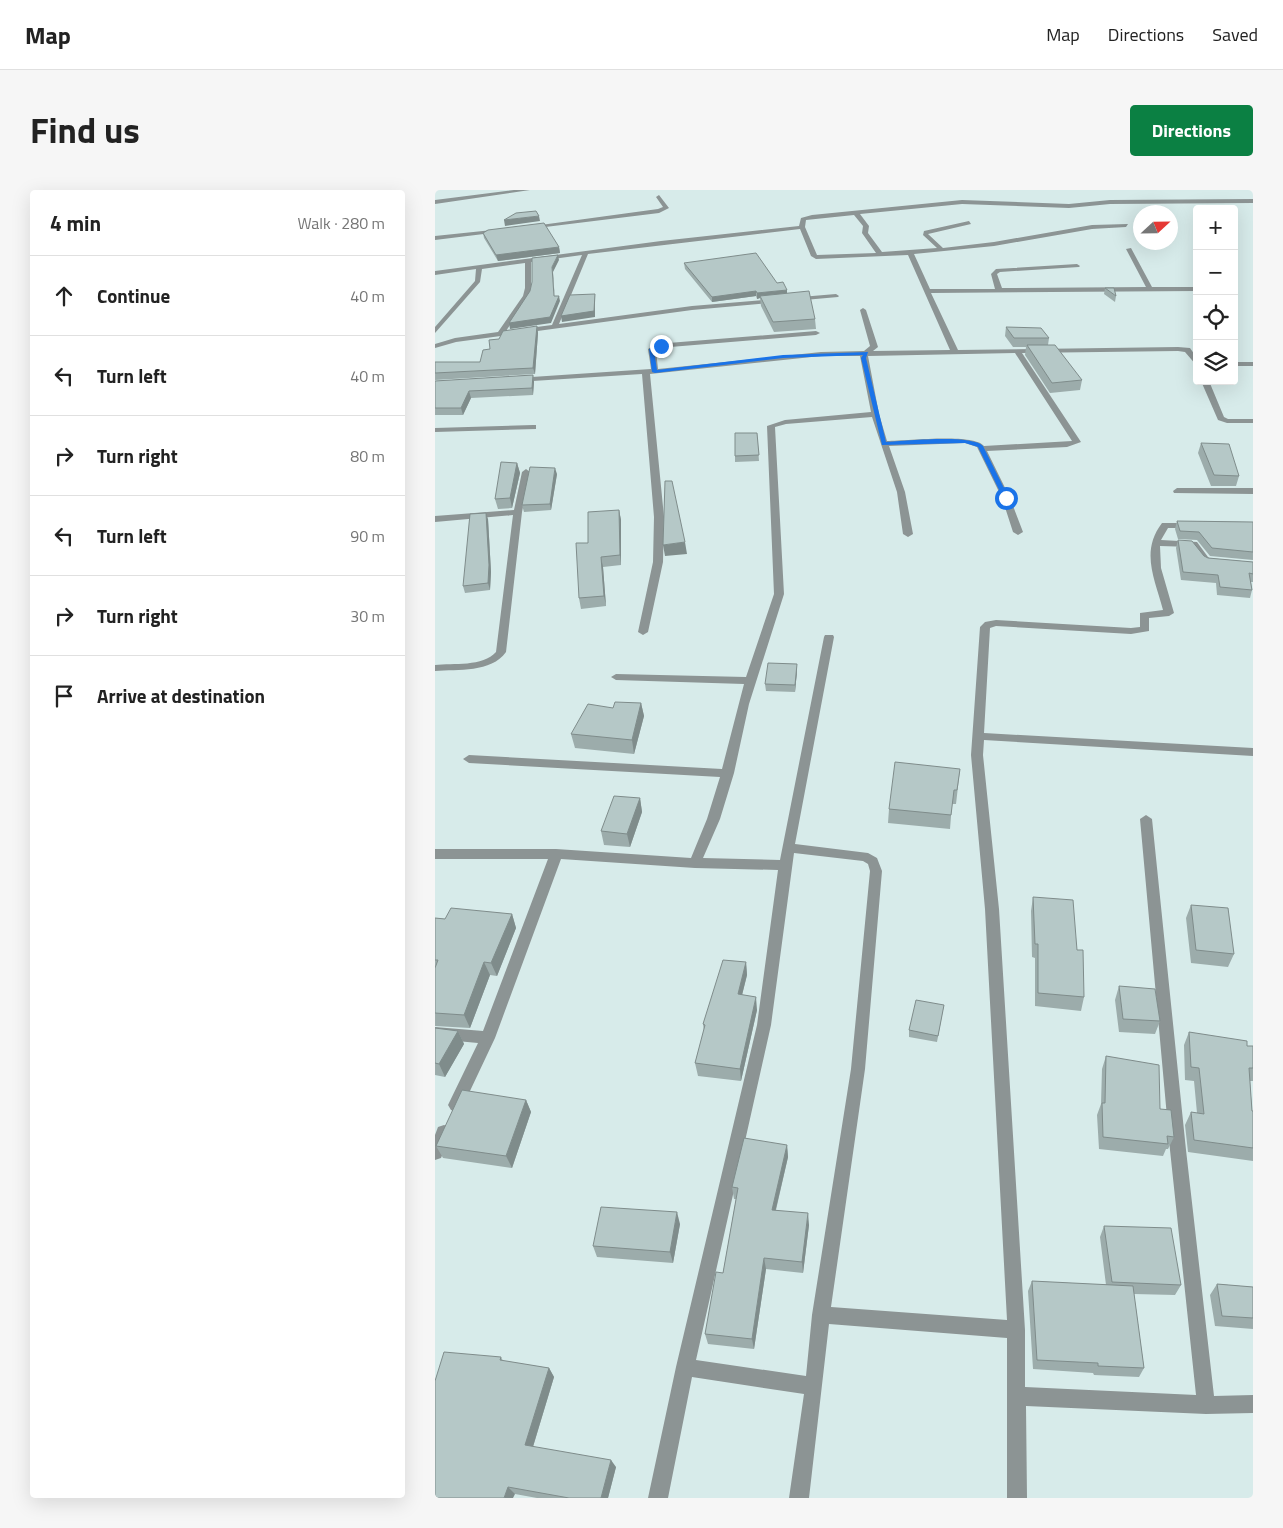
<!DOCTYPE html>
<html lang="en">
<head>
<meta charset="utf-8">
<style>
	:root { --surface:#fff; --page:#f6f6f6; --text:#222; --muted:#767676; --line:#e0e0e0; --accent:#0b8043 }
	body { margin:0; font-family:"Titillium Web",sans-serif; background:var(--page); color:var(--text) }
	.controls { position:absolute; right:15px; top:15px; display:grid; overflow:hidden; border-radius:5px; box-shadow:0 5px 20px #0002 }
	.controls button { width:45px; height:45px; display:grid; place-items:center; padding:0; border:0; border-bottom:1px solid var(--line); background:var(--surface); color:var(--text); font:25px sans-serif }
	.compass { position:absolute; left:698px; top:15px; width:45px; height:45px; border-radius:50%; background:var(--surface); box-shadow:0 5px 20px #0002; rotate:68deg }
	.stop { position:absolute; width:15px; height:15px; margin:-11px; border:4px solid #1a73e8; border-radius:50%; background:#fff }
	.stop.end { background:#1a73e8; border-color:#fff; box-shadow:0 1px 5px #0008 }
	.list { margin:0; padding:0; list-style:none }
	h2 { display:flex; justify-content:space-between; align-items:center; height:65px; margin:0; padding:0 20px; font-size:21px }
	h2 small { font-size:16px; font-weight:400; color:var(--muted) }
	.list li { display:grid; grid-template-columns:32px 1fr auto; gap:15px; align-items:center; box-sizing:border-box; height:80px; padding:0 20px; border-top:1px solid var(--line) }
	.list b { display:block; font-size:19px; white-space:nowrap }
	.list em { font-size:16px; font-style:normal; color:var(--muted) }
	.icon { flex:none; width:28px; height:28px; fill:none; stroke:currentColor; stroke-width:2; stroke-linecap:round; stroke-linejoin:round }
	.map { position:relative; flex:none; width:818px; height:1308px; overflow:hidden; border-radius:5px }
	header { display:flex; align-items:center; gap:30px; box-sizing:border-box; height:70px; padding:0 25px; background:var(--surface); border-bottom:1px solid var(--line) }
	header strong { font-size:24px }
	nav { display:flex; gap:28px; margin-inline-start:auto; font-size:18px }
	.intro { display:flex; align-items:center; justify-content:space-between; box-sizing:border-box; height:120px; padding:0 30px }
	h1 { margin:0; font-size:35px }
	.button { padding:12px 22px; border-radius:5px; background:var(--accent); color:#fff; font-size:18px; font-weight:700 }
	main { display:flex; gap:30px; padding:0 30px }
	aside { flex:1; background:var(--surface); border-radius:5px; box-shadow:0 5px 20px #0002 }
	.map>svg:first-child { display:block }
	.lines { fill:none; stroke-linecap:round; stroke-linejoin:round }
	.minor { fill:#8c9494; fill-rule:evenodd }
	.wall { fill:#9cacab }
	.shaded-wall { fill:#7f8c8b }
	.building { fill:#b5c8c7; stroke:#7f8c8b }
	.route { fill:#1a73e8 }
</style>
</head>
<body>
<header>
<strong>Map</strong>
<nav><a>Map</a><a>Directions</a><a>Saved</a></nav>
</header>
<div class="intro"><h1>Find us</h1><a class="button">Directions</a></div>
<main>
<aside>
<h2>4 min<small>Walk · 280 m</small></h2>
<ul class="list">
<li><svg class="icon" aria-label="ahead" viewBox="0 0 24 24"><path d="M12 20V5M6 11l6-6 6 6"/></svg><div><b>Continue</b></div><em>40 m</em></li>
<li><svg class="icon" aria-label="left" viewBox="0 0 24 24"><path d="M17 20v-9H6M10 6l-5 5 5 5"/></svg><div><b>Turn left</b></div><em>40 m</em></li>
<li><svg class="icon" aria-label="right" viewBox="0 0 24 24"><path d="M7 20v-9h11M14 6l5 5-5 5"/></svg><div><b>Turn right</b></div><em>80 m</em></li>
<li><svg class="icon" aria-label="left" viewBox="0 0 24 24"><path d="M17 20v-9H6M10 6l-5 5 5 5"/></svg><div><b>Turn left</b></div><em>90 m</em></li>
<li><svg class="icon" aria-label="right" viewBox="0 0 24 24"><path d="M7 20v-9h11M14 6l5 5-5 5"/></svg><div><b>Turn right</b></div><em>30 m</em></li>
<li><svg class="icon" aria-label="arrive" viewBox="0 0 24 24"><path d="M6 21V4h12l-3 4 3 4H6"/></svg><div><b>Arrive at destination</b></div></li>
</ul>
</aside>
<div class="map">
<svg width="818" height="1308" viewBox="0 0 818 1308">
	<rect width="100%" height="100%" fill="#d7ebea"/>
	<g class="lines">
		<path class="minor" d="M79,0H95L0,14V10Z
			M224,5L234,18L224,23L94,39L91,37L223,19L228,17L221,7Z
			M818,9V13L675,14L634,18L527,14L425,24L434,36L433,43L447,62L502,58L488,45L489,41L534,31L536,34L493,44L508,58L559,52L657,35L693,34L691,37L657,39L559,56L479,64L495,99H560L556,84L561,79L642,74L645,76L644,77L565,82L562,84L567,98L711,97L691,59L696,58L717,97H762V101L496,103L523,160L743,157L755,158L762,168V176L750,162L743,161L587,163L646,252L632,257L552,261L575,308L588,342L583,345L578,342L567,308L542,257L530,253L454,256L470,302L478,344L473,347L468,344L462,302L437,227L351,234L340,237L349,404L314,514L299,583L285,629L268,668L345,670L389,447L390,445H398L399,447L360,654L433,663L442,668L447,681L430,879L396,1117L572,1130L550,719L536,565L545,437L550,432L561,430L696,438L705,437V423L728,420C720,389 705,362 727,333H761V337L758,338H733L726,350L762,352L773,367L781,373L776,376L767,371L757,357L725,356L726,378L739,423L734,426L714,428V441L696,444L561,436L555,438L549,543L818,558V566L549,550L548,565L564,719L590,1140V1197L761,1205L735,960L705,629L711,625L717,629L751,960L779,1206L818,1205V1223L771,1224L591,1216L592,1308H572V1148L394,1134L374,1308H354L369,1204L257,1187L233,1308H213L241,1177L322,835L343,680L260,678L126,669L60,848L26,920L21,922L16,920L13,915L43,853L0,849V837L48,841L113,669H0V659H121L256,668L272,629L285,587L34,573L28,569L34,565L287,579L309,494L181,490L176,487L181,484L311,487L339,404L332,236L350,230L436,222L425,166H386L215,184L229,327L228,372L213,442L208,445L203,442L218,372L219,327L207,184L82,192L78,190L82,188L216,179L213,159L221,154L381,141L385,143L381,145L223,158L221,160L223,179L386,162L429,161L435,156L425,120L428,118L431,120L443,157L438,161L515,160L473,65L381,69L376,66L365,39L153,64L124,134L257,116L401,104L404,106L403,107L257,120L21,152L0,158V154L20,148L63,142L88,106L90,98V73L47,79L45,92L0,143V137L40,91L41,79L0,85V81L226,51L364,36L366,28L377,25L527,10L634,14L675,10ZM419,25L428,36L427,43L441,63L382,65L370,37L371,30ZM147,65L117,135L71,141L94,106L96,98V72ZM580,163L637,251L549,256C538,243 472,251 452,251L444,224L433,166ZM359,663L428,671L433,674L435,681L416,879L377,1125L371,1186L261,1170L336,835Z
			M67,39L65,42L0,50V46Z
			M799,96L802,100L799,102Z
			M799,172H818V176H799Z
			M766,191H774L789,227L793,229H818V233H792L783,230Z
			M98,235H101V239L0,242V238Z
			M91,279L95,282L87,322L71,462C56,483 23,479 0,481V475C18,473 48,477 61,462L78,325L0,332V326L79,320L87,282Z
			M742,298H818V304L739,303L738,301Z
			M9,935L15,937L17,942L6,968L0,970V945L3,937Z"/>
	</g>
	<path class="wall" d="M48,43L124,57L125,63L63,71L49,48Z
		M249,73L342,93L352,100V103L380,129L381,139L339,142L326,116L325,108L322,109L321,106L277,112L250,79Z
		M670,98L681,106L680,112L669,104Z
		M102,136L103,143L100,184L0,190V172H45L55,159L64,149Z
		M571,137L614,148L613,155L647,190L645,200L615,203L590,165L591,157H578L570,146Z
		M98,185L99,192L98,205L36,208L28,225H0V191Z
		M322,243L324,271L300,272V266Z
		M766,253L804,286L801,296H776L763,263Z
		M82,273L85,283L77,318L63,319L60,309Z
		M122,284L116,320L89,322L87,315Z
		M184,320L186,330V375L168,377L171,416L146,419L144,408L153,353Z
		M53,329L56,382L55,400L30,403L28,396Z
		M742,331L818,332V370L775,366L762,350L743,349L740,339Z
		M743,350L769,366L773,368L818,372V392H816L817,400L815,408L782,405L781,393L746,390L741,358Z
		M362,481L360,502L331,501L330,494Z
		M206,513L209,526L199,564L140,558L136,544L178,518Z
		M525,579L521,614H517L515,639L453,633L454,619Z
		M205,608L207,622L195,657L169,655L166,641Z
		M598,707L642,760L649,807L646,821L600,816V768L597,767L596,721Z
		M756,715L799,764L793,777L756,773L751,728Z
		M77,724L81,738L62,786L55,785L35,838L0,836V728L10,729Z
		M311,772L312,785L307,805L322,820L306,891L263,886L260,873L269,841L268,834Z
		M684,796L725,831L720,844L684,842L680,810Z
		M509,815L502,852L474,847V840Z
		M0,838L23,841L29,854L10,887L0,885Z
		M754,842L812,856H818V891H815L817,921H818V971L753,962L750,935L756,922L762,923L759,891L750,890L749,855Z
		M671,866L725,919L739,947L733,959H731L728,966L664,959L662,925L666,914L667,879Z
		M91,910L96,922L77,978L8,968L1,956Z
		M352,955L353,967L341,1020L374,1035L368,1083L331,1079L319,1159L273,1154L270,1144L288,1083L301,1009H299L297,997Z
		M245,1034L238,1073L162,1067L158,1056Z
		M669,1036L746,1095L740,1105L699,1104L709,1178L704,1187L659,1185L658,1183L598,1179L593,1101L597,1091L671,1095L665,1047Z
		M782,1094L818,1097V1139L780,1136L775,1105Z
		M66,1167L68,1171L114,1178L119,1187L98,1257L181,1277L173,1308H102L80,1304L0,1308Z"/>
	<path class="shaded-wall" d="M104,26L105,31L70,36L69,30Z
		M124,57L125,63L63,71L61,65Z
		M123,65L124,70L118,82L120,112L117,77Z
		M352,100V106H325V108L322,109V103Z
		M321,101V106L277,112V107Z
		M160,104V127L127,132L126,126Z
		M124,106L125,111L116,133L75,139L74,133Z
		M102,136L103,143L100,184L98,178Z
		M98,185L99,192L98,205L97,198Z
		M34,201L36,208L28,225L26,218Z
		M82,273L85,283L77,318L75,308Z
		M120,278L122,284L116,320L115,314Z
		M184,320L186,330V375L185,365Z
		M51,323L53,329L56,382L55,400L53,393Z
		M250,352L252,364L230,366L228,355Z
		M166,367L168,377L171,416L169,406Z
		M362,474V481L360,502V495Z
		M206,513L209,526L199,564L197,550Z
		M205,608L207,622L195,657L192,644Z
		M77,724L81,738L62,786L56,773Z
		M49,772L55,785L35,838L29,825Z
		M311,772L312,785L304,817L303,804Z
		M321,807L322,820L306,891L305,879Z
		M23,841L29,854L10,887L4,874Z
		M91,910L96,922L77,978L71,966Z
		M352,955L353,967L338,1031L337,1020Z
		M242,1022L245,1034L238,1073L235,1062Z
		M373,1023L374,1035L368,1083L367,1072Z
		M329,1068L331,1079L319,1159L317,1149Z
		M114,1178L119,1187L96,1263L90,1255Z
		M176,1270L181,1277L173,1308H166Z
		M73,1297L80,1304L78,1308H69Z"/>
	<path class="building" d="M101,21L104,26L69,30L81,23Z
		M109,33L124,57L61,65L48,43L53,40Z
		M321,63L342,93L348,92L352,100L322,103L321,101L277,107L249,73Z
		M123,65L117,77L119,106H124L115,127L74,133L95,101L97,92V68Z
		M670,98H679L681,106Z
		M374,101L380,129L338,132L325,106Z
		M160,104L159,121L126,126L135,105Z
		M102,136L98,178L0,183V172H45L48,160L55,159L54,150L64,149L68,141Z
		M571,137L606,138L614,148H579Z
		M592,155H620L647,190L617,193Z
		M98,185L97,198L34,201L26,218H0V191Z
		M300,243H322L324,265L300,266Z
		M766,253L794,254L804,286L779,285Z
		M66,272L82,273L75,308L60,309Z
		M95,277L120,278L115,314L87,315Z
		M230,291H237L250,352L228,355Z
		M184,320L185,365L166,367L169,406L144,408L141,353H153V322Z
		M51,323L54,375L53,393L28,396L35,324Z
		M742,331L818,332V362L777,358L764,342L745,341Z
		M743,350L757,351L769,366L773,368L818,372V384L814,383L817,400L785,397L783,385L748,382Z
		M333,473L362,474L360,495L330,494Z
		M180,512L206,513L197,550L136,544L153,514L178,518Z
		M460,572L525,579L522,600H519L516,625L454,619Z
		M179,606L205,608L192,644L166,641Z
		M598,707L638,710L642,760H648L649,807L603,803V754H600Z
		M756,715L793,718L799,764L761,760Z
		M16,718L77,724L56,773L49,772L29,825L0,823V778L3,770H0V728L10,729Z
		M288,770L311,772L303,804L321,807L305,879L260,873L270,835L268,834Z
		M684,796L720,799L725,831L688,829Z
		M481,810L509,815L503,846L474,840Z
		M0,838L23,841L4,874L0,873Z
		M754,842L812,851V856H818V878H814L817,921H818V958L759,950L756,922L769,924L764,878L756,877Z
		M671,866L724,875L725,919L736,920L739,947L732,946L733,954L668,947L667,913H670Z
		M27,900L91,910L71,966L1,956Z
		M309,948L352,955L337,1020L373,1023L367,1072L329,1068L317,1149L270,1144L281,1082L288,1083L303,998L297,997Z
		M166,1017L242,1022L235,1062L158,1056Z
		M669,1036L736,1038L746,1095L677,1092Z
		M597,1091L698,1096L709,1178L663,1176V1173L602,1170Z
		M782,1094L818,1097V1128L787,1126Z
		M9,1162L66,1167L65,1170L114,1178L90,1255L176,1270L166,1308H134L73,1297L69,1308H0V1191Z"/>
	<path class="route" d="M226,154L227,157L219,160L222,180L348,165L433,162L431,168L451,252C471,251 536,244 548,256L574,308L571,309L568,308L543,257L530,253L447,255L426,168L428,165L348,168L220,183L217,182L214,159Z"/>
</svg>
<div class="controls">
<button>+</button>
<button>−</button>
<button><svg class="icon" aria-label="locate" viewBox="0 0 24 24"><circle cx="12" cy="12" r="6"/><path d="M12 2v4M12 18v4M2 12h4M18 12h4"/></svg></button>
<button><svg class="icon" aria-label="layers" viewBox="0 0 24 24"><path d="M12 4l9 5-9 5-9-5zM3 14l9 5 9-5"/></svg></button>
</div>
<svg class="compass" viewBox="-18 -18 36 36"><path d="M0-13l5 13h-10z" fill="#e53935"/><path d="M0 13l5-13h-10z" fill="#767676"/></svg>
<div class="stop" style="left:571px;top:308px"></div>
<div class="stop end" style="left:226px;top:156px"></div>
</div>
</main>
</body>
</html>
